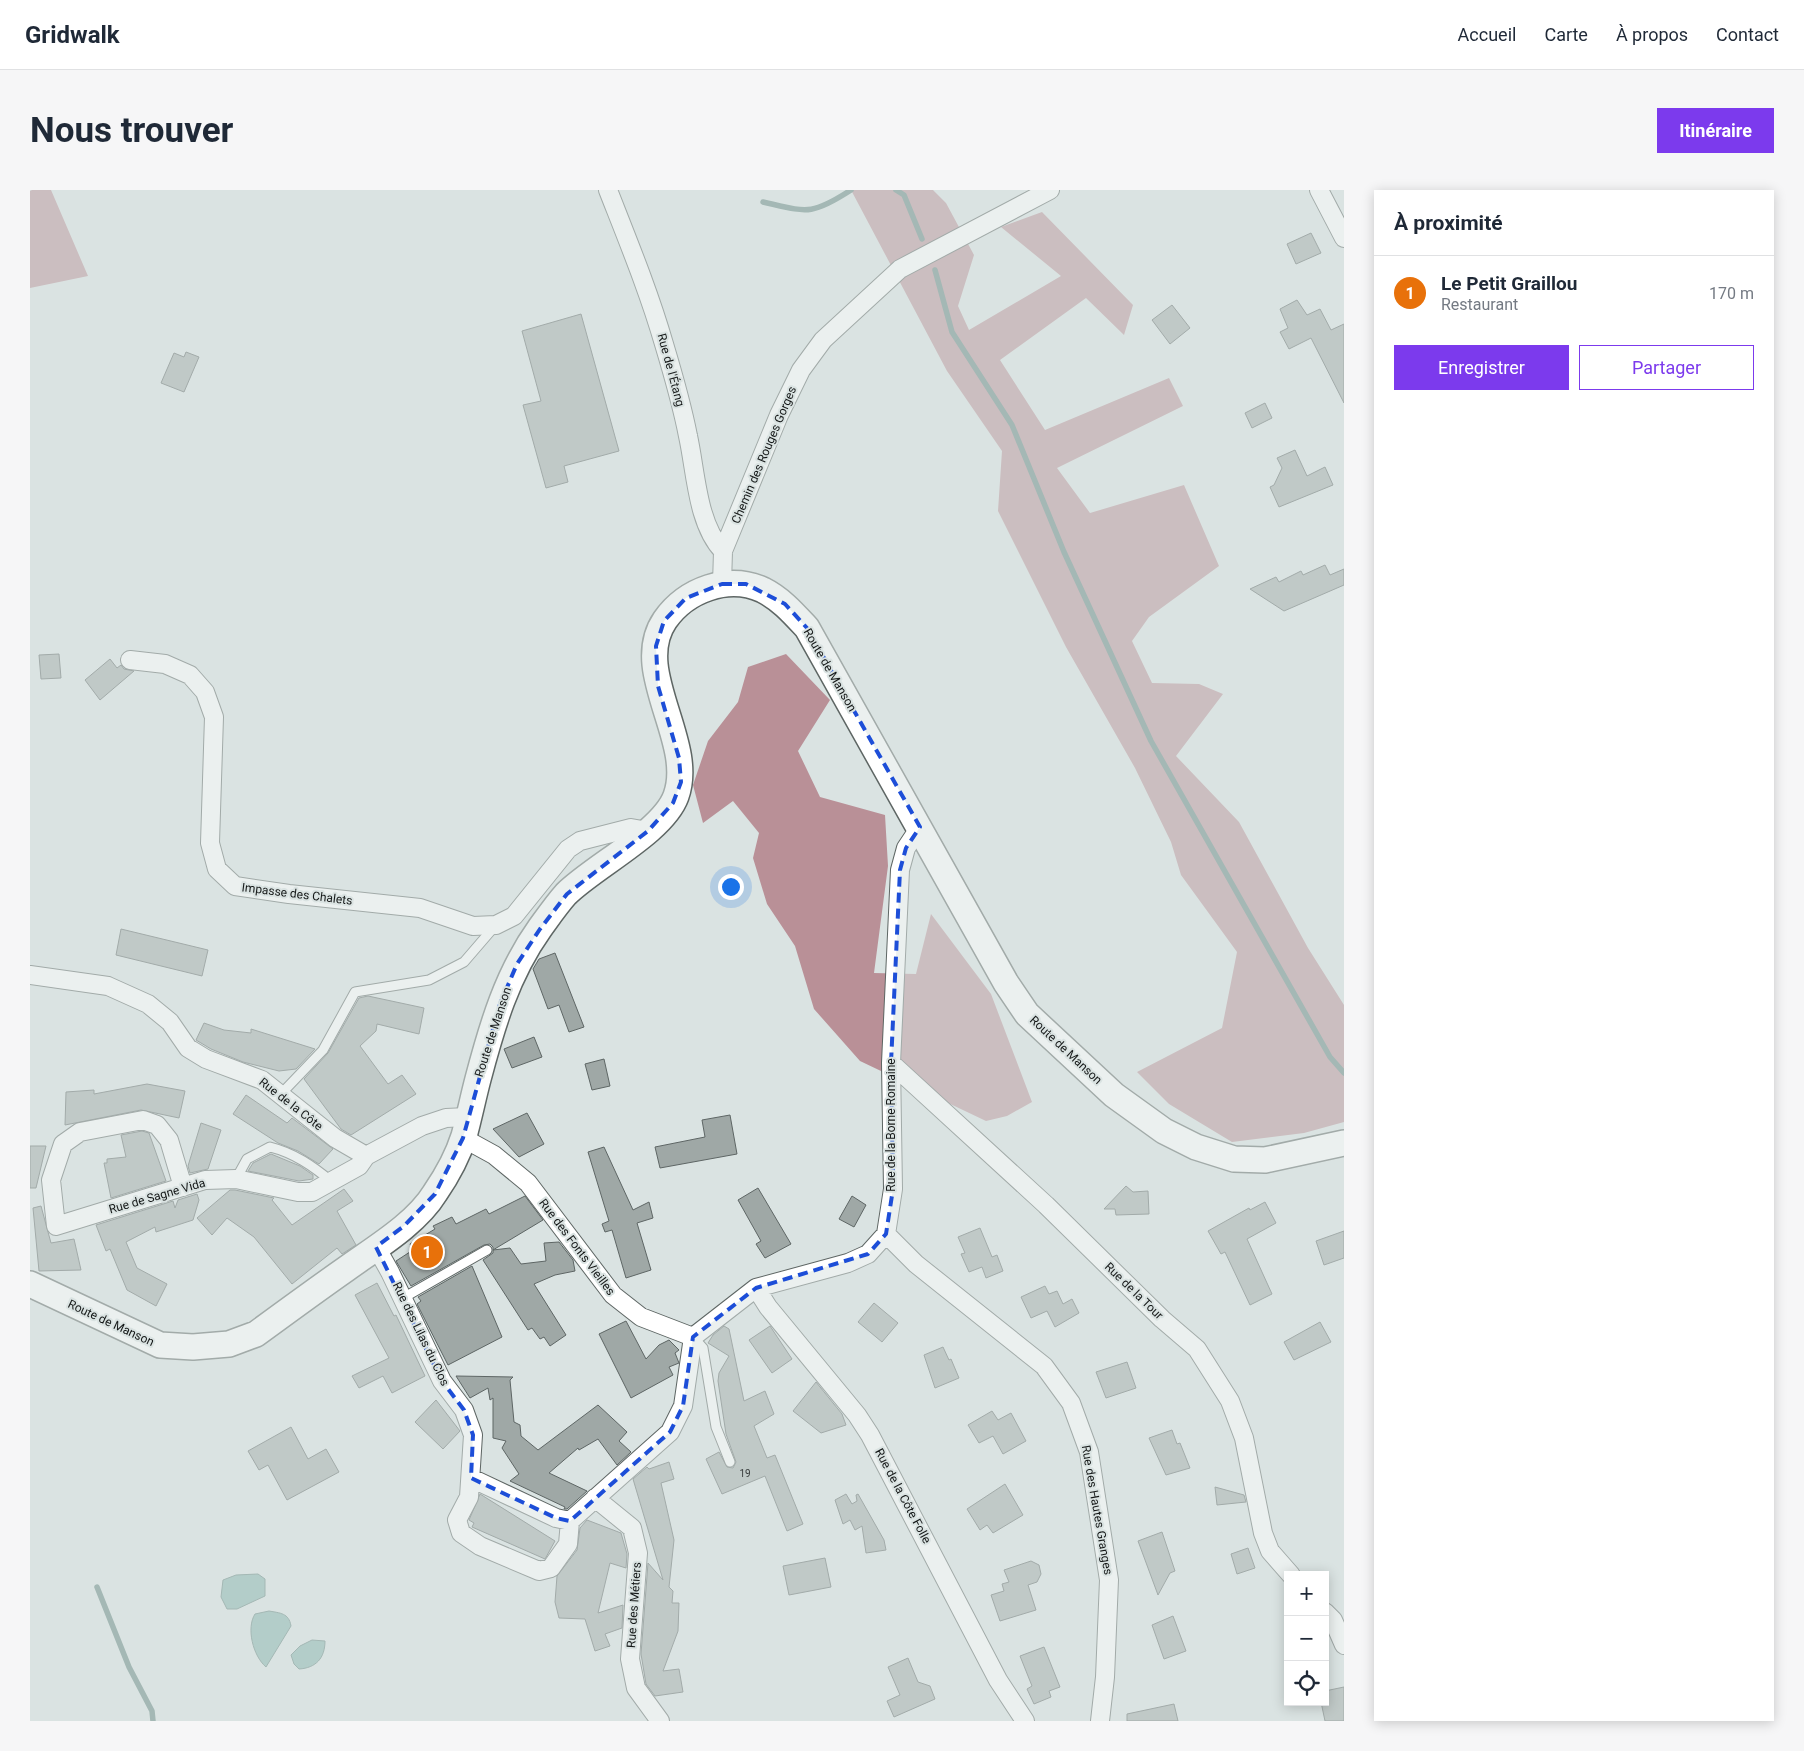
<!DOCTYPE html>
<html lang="fr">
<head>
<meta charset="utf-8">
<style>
	:root { --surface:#fff; --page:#f6f6f7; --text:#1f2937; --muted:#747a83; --line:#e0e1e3; --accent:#7c3aed }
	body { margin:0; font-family:Roboto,sans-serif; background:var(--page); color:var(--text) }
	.controls { position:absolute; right:15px; bottom:15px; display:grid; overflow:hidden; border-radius:0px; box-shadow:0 2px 12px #0003 }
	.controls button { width:45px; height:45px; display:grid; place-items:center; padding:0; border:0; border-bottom:1px solid var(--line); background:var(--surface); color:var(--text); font:25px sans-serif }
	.you { position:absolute; left:700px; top:696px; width:18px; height:18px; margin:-12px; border:4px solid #fff; border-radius:50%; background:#1a73e8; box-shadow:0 0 0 8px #1a73e833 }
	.badge { display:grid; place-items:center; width:32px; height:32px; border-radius:50%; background:var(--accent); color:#fff; font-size:16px; font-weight:700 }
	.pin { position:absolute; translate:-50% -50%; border:2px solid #fff; box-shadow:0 1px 5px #0006 }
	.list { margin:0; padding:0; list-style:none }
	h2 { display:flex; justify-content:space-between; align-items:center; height:65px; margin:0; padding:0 20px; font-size:21px }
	h2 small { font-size:16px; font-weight:400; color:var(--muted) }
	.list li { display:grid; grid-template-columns:32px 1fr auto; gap:15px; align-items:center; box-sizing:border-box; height:75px; padding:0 20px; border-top:1px solid var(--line) }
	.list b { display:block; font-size:19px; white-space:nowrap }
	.list p { margin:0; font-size:16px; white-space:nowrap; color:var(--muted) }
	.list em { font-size:16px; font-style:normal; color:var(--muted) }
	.actions { display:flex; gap:10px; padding:15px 20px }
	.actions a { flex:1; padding:11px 0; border:1px solid var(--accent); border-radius:0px; text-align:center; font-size:18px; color:var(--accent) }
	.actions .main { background:var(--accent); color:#fff }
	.icon { flex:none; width:28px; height:28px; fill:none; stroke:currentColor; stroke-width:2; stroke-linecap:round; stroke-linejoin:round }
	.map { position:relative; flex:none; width:1314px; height:1531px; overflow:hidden; border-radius:0px }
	header { display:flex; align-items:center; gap:30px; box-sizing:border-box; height:70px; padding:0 25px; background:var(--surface); border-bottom:1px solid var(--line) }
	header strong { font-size:24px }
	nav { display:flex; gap:28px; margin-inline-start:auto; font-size:18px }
	.intro { display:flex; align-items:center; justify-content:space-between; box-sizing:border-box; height:120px; padding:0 30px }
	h1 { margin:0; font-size:35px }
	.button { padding:12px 22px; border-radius:0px; background:var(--accent); color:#fff; font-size:18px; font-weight:700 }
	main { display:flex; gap:30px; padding:0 30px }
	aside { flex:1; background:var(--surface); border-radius:0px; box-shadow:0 2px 12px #0003 }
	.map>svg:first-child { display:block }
	.forest { fill:#b99097 }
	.water { fill:#83b1aa; stroke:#62837e }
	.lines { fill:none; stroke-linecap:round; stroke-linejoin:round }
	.stream { stroke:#62837e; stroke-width:5.5 }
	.building { fill:#9fa8a6; stroke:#5e6665 }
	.lane-casing { stroke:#5e6664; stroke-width:11 }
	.street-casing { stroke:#5e6664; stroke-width:20 }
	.secondary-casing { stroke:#5e6664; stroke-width:28 }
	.lane { stroke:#fff; stroke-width:9 }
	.street { stroke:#fff; stroke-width:18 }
	.secondary { stroke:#fff; stroke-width:25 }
	.marked { fill:none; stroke:#1d4ed8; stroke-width:4; stroke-dasharray:10 6; stroke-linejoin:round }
	.labels { text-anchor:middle; stroke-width:4; stroke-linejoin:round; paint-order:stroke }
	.number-label { font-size:10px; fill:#383c3c }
	.street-label { font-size:12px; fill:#151818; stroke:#dae3e2 }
</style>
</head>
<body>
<header>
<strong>Gridwalk</strong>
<nav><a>Accueil</a><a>Carte</a><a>À propos</a><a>Contact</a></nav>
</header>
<div class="intro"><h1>Nous trouver</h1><a class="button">Itinéraire</a></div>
<main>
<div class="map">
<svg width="1314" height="1531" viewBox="0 0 1314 1531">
	<rect width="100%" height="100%" fill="#dae3e2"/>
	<path class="forest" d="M2,0H21L58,86L0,98V1Z
		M821,0H903L916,13L944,65L928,116L939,140L1031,86L971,37L1012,22L1103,115L1094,145L1056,108L970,170L1015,240L1139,188L1153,216L1027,278L1060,323L1154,295L1189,376L1119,427L1102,451L1122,493L1169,494L1193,504L1146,566L1209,632L1278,758L1314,815V932L1274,943L1202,952L1139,914L1107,882L1192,838L1207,762L1151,685L1141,652L1105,578L1036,457L968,321L972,261L917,181Z
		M756,464L800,510L768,561L790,607L855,625L858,676L844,783L886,784L901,724L961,804L1002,912L977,926L956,931L830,871L784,819L765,756L737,714L723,668L729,643L703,611L673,633L663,595L678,551L708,512L718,477Z"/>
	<path class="water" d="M228,1384L235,1389V1406L207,1419H197L191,1407L193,1390L206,1385Z
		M239,1421C250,1423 259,1423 261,1436L236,1477C223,1466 216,1438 225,1424Z
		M282,1450L295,1451C295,1468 286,1478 269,1479L264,1474L261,1465L270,1456Z"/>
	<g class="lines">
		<path class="stream" d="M866,0L874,5L892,49
			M733,12C777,22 781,26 821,0
			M905,80L922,142L982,235L1034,362L1121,551L1300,867L1314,883
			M67,1397L99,1477L122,1521L123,1531"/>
	</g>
	<path class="building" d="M1281,43L1291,63L1266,74L1257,54Z
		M1267,110L1277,125L1290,119L1301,140L1314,134V213L1281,148L1259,159L1250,142L1258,138L1250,119Z
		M1142,115L1160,138L1140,154L1122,130Z
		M551,124L589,261L534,276L538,292L516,298L493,215L511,211L492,141Z
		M156,162L169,167L154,202L131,193L144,163L154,167Z
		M1235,213L1242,228L1222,238L1215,223Z
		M1265,260L1277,286L1295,277L1303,295L1249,317L1240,297L1244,295L1252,278L1247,268Z
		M1295,375L1300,385L1314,379V395L1254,421L1220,399L1246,387L1249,392L1271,381L1273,385Z
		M29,464L31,488L11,489L9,465Z
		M80,469L87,478L91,475L94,479L104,481L70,510L55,490Z
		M91,739L178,760L172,786L86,765Z
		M525,763L554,837L539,842L529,815L518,819L503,779L509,769Z
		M338,806L394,818L389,844L347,834L346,841L330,856L358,894L372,885L386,904L321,945L311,939L274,889L298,863L329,808Z
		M174,833L194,840L221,843V839L285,859L266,879L249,881L213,872L181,859L166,850Z
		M504,847L512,867L482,878L474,859Z
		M574,869L580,896L562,900L555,874Z
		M117,894L155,901L149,928L111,920L35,935L36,902L64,900V904Z
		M216,905L257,933L262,928L303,959L289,974L268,961L248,953L203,924Z
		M497,923L514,954L489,967L463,939Z
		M700,925L707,964L630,978L625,957L675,947L672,930Z
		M171,933L191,940L178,979L160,983L158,976Z
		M112,941L119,943L136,991L81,1008L74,973H77V969L96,967L91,945Z
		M0,956H16L6,998H0Z
		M574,957L603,1020L619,1012L623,1028L607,1033L621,1080L596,1088L582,1040L575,1042L572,1034L579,1031L558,962Z
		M241,964L270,976L283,985V989L269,991L218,981L223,973Z
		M1096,996L1103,1002L1118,1001L1119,1024L1086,1025L1085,1019H1074Z
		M728,998L761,1054L735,1068L726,1054L731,1051L708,1010Z
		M314,999L323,1011L307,1021L326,1055L312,1064L307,1058L262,1094L224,1047L197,1028L182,1045L167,1028L200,1000H205L244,1008L242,1010L262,1035Z
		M167,1004L169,1010L163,1030L126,1042L125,1037L96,1052L107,1078L137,1094L126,1116L97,1100L80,1059L76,1061L66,1035L143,1011L145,1018L148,1010Z
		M495,1006L513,1030L463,1060L480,1058L491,1074L516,1071L514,1053L529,1052L543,1070L545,1081L525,1085L504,1094L536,1145L520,1156L514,1147L510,1149L502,1138L498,1140L453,1070L463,1063V1057L460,1054L454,1055L381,1096L366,1071L383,1060L380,1054L405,1039L403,1036L422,1027L426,1034L456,1019L459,1024Z
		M822,1006L836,1015L824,1037L809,1029Z
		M1235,1012L1246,1033L1217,1049L1242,1104L1220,1115L1195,1062L1191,1064L1178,1041L1219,1018L1220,1020Z
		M11,1016L21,1053L44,1049L51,1080L9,1081L3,1018Z
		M950,1038L962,1067L967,1065L973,1081L956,1088L952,1077L939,1082L931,1064L935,1063L928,1047Z
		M1314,1041V1068L1294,1075L1286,1051Z
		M442,1076L472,1147L418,1175L387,1114L391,1111L388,1107Z
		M347,1093L364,1126L366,1125L395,1186L362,1203L353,1186L329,1198L322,1186L359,1168L325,1105Z
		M1015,1096L1019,1104L1027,1101L1033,1114L1042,1109L1049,1123L1025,1137L1017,1121L1001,1128L991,1107Z
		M844,1113L868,1133L852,1152L828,1132Z
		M596,1131L616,1169L629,1155L639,1150L649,1160L645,1163L649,1173L639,1177L643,1185L601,1208L569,1144Z
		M1290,1132L1301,1152L1264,1170L1254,1152Z
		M694,1136L699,1139L714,1211L735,1201L744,1224L724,1236L737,1268L745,1265L773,1334L757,1341L735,1286L692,1304L676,1269L689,1262L697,1277L703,1278L706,1272L696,1244L688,1191L689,1183L699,1166L678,1153L683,1145Z
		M740,1136L762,1169L742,1183L719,1150Z
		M913,1157L919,1170L921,1169L929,1188L905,1198L894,1165Z
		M1097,1172L1106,1198L1076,1208L1066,1182Z
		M426,1186L483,1187L480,1190L484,1232L490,1235L491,1246L508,1260L568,1215L597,1242L589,1251L601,1262L587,1275L568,1249L549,1260L548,1258L519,1283L557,1301L537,1319H534L535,1317L480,1291L489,1284L472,1258L476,1251L463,1248V1208L460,1210L458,1198L440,1208Z
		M786,1192L812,1224L816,1235L791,1243L763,1221Z
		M406,1210L430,1241L413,1259L385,1232Z
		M962,1221L968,1230L981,1223L996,1251L973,1264L963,1246L949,1253L938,1235Z
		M261,1237L278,1269L296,1259L309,1282L257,1310L238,1275L229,1280L218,1261Z
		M1142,1240L1147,1254L1150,1253L1160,1278L1136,1285L1119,1248Z
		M639,1272L644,1289L631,1293L644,1350L639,1397L643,1401L642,1413H649L648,1441L633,1481L649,1479L653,1502L625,1506L616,1494L611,1464L618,1373L633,1390L603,1289L617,1277L619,1279Z
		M975,1294L993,1325L963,1343L957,1335L950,1340L937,1319Z
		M1185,1297L1214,1305L1216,1312L1187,1315Z
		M450,1304L525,1351L515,1369L442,1337L444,1333L439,1330Z
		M816,1304L822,1314L827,1311L826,1305L828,1304L854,1350L856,1360L836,1363L832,1336L825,1340L820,1330L813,1334L805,1310Z
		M557,1330L591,1343L597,1364L596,1378L580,1373L568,1423L593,1415L592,1438L575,1444L580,1456L565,1461L555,1429L529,1428L525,1412L527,1386L547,1360L550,1338Z
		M1132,1342L1145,1381L1140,1383L1128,1405L1108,1351Z
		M1218,1358L1225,1378L1207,1384L1201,1364Z
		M795,1368L801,1397L759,1405L753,1376Z
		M1001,1371L1009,1375L1011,1384L1007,1392L998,1395L1006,1420L970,1431L961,1405L974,1401L972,1394L979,1392L974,1380Z
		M1143,1426L1156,1461L1134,1469L1122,1435Z
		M1014,1457L1030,1497L1019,1501L1021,1507L1004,1514L997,1499L1002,1496L990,1466Z
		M878,1468L888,1492L900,1496L905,1509L864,1527L857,1511L870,1505L858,1477Z
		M1314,1497V1531H1295L1291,1512H1295V1501Z
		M1144,1514L1148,1531H1097V1524Z"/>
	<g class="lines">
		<defs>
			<path id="lane" d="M250,905L293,860L325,802L399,790L434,772L465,736
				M206,989L217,969L240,957C264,963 283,976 302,992
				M373,1108L457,1060
				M663,1147L673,1158L686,1237L700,1272"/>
			<path id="street" d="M578,0C598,51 619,102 634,154C643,184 652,215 658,246C666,282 667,334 693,361
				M1289,0L1314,48
				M692,394L693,361L749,225L771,180L793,150L870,79L1020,0
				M100,470L135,474L160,485L175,502L184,527L180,653L187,679L205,696L259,704L390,718L443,736L466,735L484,726L538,659L550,651L601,638L618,641
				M0,785L78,796L118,814L140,832L158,858L176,869L232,890L305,948L336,966
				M861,873L1016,1015L1132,1129L1167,1159L1200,1211L1214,1248L1233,1343L1240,1361L1261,1385
				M433,948L464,965L498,993L583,1105L611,1127L663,1147L653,1216L640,1242L540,1331L526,1328L441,1288
				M153,997L139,950L127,935L113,930L50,942L33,954L21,990L26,1036L175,990L206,989L268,1002H282L329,976L336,966L392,936L416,928L437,927
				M856,1044L886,1074L1014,1176L1041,1213L1059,1262L1079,1390L1075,1487L1070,1531
				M346,1057L360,1082L412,1191L434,1220L443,1245L439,1307L427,1330L431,1343L450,1356L509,1381L521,1378L538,1354L540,1331
				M726,1098L738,1117L827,1225L840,1245L968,1490L995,1531
				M663,1147L726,1098L818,1073L838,1064L856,1044L863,999L861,873L870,680L876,658L890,637
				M565,1308L602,1338L608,1363L600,1469L606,1498L630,1531
				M1295,1422L1303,1430L1314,1455"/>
			<path id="secondary" d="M0,1094L130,1155L163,1157L199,1154L226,1144C256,1122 286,1100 316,1079C345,1058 386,1034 405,1003C416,987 428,965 434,946C439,928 443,908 448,889C462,836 477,784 510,738C518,727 527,714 536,704C564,676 633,642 646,606C666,551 600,481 635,430C656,400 698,384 733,400C751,409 764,424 777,438L976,793L997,824L1084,905L1134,941L1166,957L1204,969L1235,970L1314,953"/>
		</defs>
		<use href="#lane" class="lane-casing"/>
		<use href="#street" class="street-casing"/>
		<use href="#secondary" class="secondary-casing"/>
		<use href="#lane" class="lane"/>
		<use href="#street" class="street"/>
		<use href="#secondary" class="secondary"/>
	</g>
	<path d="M0 0H1314V1531H0ZM692,394H716L755,414L777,438L890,637L876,658L870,680L861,873L863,999L856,1044L838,1064L726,1098L663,1147L653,1216L640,1242L540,1331L526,1328L441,1288L443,1245L434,1220L412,1191L346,1057L374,1036L405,1004L433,948L470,814L487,774L510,739L537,704L618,641L643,613L651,592L649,568L628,496L626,456L634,431L656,408Z" fill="#dae3e2" fill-opacity=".55" fill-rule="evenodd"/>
	<path class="marked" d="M692,394H716L755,414L777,438L890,637L876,658L870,680L861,873L863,999L856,1044L838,1064L726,1098L663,1147L653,1216L640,1242L540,1331L526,1328L441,1288L443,1245L434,1220L412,1191L346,1057L374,1036L405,1004L433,948L470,814L487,774L510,739L537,704L618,641L643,613L651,592L649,568L628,496L626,456L634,431L656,408Z"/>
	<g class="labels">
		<g class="number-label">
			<text x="715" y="1287">19</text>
		</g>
		<g class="street-label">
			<text transform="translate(641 180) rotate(75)" y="4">Rue de l'Étang</text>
			<text transform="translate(734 265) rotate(-67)" y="4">Chemin des Rouges Gorges</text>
			<text transform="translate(800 480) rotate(60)" y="4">Route de Manson</text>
			<text transform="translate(267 704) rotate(7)" y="4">Impasse des Chalets</text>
			<text transform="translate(463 842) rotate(-72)" y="4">Route de Manson</text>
			<text transform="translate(1036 860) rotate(43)" y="4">Route de Manson</text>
			<text transform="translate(261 914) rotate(38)" y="4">Rue de la Côte</text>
			<text transform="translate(861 935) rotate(-90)" y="4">Rue de la Borne Romaine</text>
			<text transform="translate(127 1006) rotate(-16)" y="4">Rue de Sagne Vida</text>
			<text transform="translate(547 1057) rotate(53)" y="4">Rue des Fonts Vieilles</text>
			<text transform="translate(1104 1101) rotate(44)" y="4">Rue de la Tour</text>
			<text transform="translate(81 1133) rotate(25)" y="4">Route de Manson</text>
			<text transform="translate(391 1144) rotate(64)" y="4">Rue des Lilas du Clos</text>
			<text transform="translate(873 1306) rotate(62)" y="4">Rue de la Côte Folle</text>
			<text transform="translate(1067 1320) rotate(80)" y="4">Rue des Hautes Granges</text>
			<text transform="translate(604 1415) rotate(-86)" y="4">Rue des Métiers</text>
		</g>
	</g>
</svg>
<div class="controls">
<button>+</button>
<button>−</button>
<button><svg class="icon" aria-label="locate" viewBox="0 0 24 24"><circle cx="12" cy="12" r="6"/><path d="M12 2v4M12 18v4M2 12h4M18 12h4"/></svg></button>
</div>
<div class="you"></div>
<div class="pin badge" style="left:397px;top:1062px;background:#e8710a">1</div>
</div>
<aside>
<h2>À proximité<small></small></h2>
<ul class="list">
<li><span class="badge" style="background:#e8710a">1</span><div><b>Le Petit Graillou</b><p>Restaurant</p></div><em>170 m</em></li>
</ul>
<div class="actions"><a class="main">Enregistrer</a><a>Partager</a></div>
</aside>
</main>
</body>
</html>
